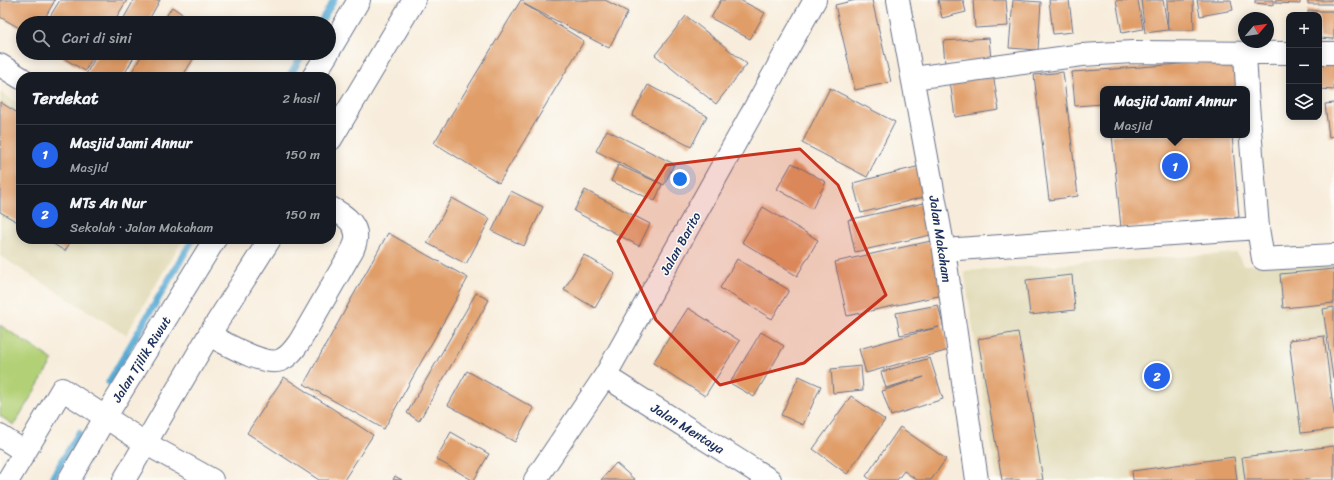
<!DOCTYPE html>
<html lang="id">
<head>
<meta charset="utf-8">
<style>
	:root { --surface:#171b24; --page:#242831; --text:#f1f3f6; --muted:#9ea1a6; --line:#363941; --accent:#2563eb }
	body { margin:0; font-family:Sriracha,sans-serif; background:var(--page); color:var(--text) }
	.controls { position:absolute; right:12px; top:12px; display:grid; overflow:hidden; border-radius:8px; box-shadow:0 2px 10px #0003 }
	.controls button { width:36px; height:36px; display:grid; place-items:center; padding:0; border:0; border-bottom:1px solid var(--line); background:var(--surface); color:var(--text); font:20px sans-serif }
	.compass { position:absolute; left:1238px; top:12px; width:36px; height:36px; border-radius:50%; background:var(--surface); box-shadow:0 2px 10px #0003; rotate:61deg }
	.you { position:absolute; left:680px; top:179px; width:14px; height:14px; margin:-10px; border:3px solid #fff; border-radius:50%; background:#1a73e8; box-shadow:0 0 0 6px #1a73e833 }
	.badge { display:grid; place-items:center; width:26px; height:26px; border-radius:50%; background:var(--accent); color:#fff; font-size:13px; font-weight:700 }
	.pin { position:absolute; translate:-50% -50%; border:2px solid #fff; box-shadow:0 1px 4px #0006 }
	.popup { position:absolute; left:1100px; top:86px; width:150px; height:52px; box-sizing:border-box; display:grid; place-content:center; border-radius:8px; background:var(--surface); filter:drop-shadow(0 1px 3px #0005); font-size:13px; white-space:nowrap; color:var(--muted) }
	.popup b { font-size:15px; color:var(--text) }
	.popup::after { content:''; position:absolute; left:50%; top:100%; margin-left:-8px; border:8px solid transparent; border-top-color:var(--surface) }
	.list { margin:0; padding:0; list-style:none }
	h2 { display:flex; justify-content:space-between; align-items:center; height:52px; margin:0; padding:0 16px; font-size:17px }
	h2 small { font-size:13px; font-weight:400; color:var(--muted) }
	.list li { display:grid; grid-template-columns:26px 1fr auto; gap:12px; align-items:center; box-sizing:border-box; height:60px; padding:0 16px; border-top:1px solid var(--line) }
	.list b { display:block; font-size:15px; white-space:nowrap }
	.list p { margin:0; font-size:13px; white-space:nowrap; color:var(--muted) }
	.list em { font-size:13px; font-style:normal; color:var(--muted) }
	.icon { flex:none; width:22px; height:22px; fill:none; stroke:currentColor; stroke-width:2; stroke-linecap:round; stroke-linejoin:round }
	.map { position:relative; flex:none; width:1334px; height:480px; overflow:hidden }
	.search { position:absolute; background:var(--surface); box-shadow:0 2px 10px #0003; left:16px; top:16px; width:320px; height:44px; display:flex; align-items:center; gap:10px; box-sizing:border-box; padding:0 14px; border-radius:22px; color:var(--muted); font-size:15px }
	.panel { position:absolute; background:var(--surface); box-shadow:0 2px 10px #0003; left:16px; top:72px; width:320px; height:172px; border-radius:16px }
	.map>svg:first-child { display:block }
	.built { fill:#e2dcba }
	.green { fill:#b2d076; stroke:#66806a }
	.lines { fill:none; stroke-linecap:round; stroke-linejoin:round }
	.stream { stroke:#59aad4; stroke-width:7 }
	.building { fill:#e09d68 }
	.minor-casing { stroke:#68728a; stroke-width:24 }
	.highway-casing { stroke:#68728a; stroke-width:24 }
	.minor { stroke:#fff; stroke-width:22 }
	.highway { stroke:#fff; stroke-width:22 }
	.marked { fill:#c8321e; fill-opacity:0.2; stroke:#c8321e; stroke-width:3; stroke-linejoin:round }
	.labels { text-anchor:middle; stroke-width:3; stroke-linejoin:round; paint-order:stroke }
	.street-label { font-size:13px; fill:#1b2f5e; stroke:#fdfcf7 }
</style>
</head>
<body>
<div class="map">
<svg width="1334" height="480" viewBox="0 0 1334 480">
	<rect width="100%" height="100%" fill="#fdfcf7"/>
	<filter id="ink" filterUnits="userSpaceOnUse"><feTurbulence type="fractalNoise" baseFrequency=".025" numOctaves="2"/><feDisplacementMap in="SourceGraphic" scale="8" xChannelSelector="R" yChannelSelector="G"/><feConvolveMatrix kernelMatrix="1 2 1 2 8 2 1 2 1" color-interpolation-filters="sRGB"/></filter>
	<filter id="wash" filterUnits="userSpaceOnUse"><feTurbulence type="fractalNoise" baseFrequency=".012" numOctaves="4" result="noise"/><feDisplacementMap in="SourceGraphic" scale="16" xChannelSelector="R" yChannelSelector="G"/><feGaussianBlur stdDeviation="0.9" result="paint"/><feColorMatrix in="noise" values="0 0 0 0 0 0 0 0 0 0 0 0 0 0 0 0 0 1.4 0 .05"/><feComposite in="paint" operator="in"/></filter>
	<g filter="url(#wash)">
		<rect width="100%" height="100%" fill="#f8eddc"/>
		<path class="built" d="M0,92L21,105V239H183L126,335L0,256Z
			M1237,253L1243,265L1334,263V480H997L964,271Z"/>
		<path class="green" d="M0,325L53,360L14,425L0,416Z"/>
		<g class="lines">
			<path class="stream" d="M320,23L334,0
				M289,77L303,53
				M109,382L193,239
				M51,480L79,433"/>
		</g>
		<g id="blocks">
			<path class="building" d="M0,0H55L42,23H23V30L0,17Z
				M60,0H127L113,23H46Z
				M134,0H160L147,23H121Z
				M521,0H605L628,12L609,48L524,4L584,41L499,183L434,143Z
				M721,0H740L765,13L750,39L711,18Z
				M856,0H872L891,82L855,90L835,5Z
				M938,0H963L966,12L942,18Z
				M973,0H1006L1008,26L975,28Z
				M1013,0L1041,2L1038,50L1009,48Z
				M1049,0H1069L1073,32L1053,34Z
				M1116,0H1138L1143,29L1122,33Z
				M1141,0H1163L1168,30L1167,0H1193L1194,30H1168L1145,33Z
				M1197,0H1231L1233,10L1200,16Z
				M1255,0H1273V5L1255,3Z
				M1275,0H1300V4L1275,3Z
				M1308,0H1334V4H1308Z
				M172,7L196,23H162Z
				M1308,11H1334V39L1319,38V15H1308Z
				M686,16L747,64L716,104L655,55Z
				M989,38L991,60L945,63L943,41Z
				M55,53H95L85,71Z
				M98,53H131L135,55L123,77H91L86,74Z
				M143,53H197L182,77H129Z
				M1319,58L1334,60V90L1319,89Z
				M1235,60L1237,89H1103V104L1075,106L1072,72Z
				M1063,72L1078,196L1049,200L1034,75Z
				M993,74L999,110L955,117L950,81Z
				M648,85L707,116L691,147L632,116Z
				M830,88L895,122L867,177L802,143Z
				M0,102L21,115V224L0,212Z
				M1334,103V136L1329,137L1325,104Z
				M607,130L674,164L664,185L596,151Z
				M1112,135H1232L1239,217L1121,228Z
				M792,163L826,182L812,209L777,189Z
				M618,165L662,184L655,201L611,181Z
				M920,166L928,196L861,213L853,183Z
				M585,190L650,224L639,246L574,211Z
				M511,191L543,207L524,246L492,231Z
				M452,198L490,219L466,264L427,243Z
				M928,202L935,234L855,252L848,220Z
				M763,207L818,240L797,276L742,242Z
				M388,233L468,278L384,429L304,384Z
				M45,239H72L65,251Z
				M931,241L943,295L847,316L835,262Z
				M584,255L615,273L595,308L564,290Z
				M737,259L789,290L772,319L720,288Z
				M1334,269V303L1283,308L1280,274Z
				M1072,275L1075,310L1030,315L1026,280Z
				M476,293L489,300L419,421L407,413Z
				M938,305L949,350L866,373L859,349L939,327L900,335L896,313Z
				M1334,307V378H1333L1323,309Z
				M688,308L740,341L705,396L653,363Z
				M761,332L784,346L754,397L730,383Z
				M1018,332L1043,480H1002L978,339Z
				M1324,336L1334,414V429L1301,433L1289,340Z
				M930,358L943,399L891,416L882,391L924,377L886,388L881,372Z
				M861,366L863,390L833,393L831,369Z
				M467,371L534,408L515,442L448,405Z
				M799,376L821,386L803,425L781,415Z
				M284,377L373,435L344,480H319L247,433Z
				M851,396L885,420L847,474L813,449Z
				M900,427L946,459L931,480H917L904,471L897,480H871L866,476Z
				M451,432L489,454L474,480H472L436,459Z
				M1334,446V480H1245L1242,457Z
				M1234,457L1237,480H1133L1132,471Z
				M616,463L635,480H601Z
				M395,476L402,480H393Z"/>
		</g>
	</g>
	<g filter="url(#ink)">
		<use href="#blocks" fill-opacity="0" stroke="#68728a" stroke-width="1"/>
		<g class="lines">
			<defs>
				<path id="minor" d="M898,0L944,250L977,480
					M1245,53L1247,89
					M1319,53H1334
					M0,65L21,78
					M913,78L1082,55L1133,52L1289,53
					M1247,92L1258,228
					M944,250L1258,228L1263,259L1334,255
					M209,335C225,343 264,367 281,360C290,356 295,348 300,341L353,249C354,246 356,242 356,239C358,224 343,214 331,208
					M605,376L770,480
					M0,436L25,452L62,389L145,443L212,480
					M8,480L25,452
					M535,480L605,376L815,0"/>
				<path id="highway" d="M329,51L359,0
					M313,77L328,53
					M331,139L414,0
					M69,480L106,416L215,239
					M124,480L209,335L270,239"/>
			</defs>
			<use href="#minor" class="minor-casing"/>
			<use href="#highway" class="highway-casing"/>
			<use href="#minor" class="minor"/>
			<use href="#highway" class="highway"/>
		</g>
	</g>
	<path class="marked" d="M800,149L838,185L886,295L804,363L720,385L656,320L618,241L666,165Z"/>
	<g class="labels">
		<g class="street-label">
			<text transform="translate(941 239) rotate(81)" y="5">Jalan Makaham</text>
			<text transform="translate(680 243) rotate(-61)" y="5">Jalan Barito</text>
			<text transform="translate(141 359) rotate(-58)" y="5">Jalan Tjilik Riwut</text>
			<text transform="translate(688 428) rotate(32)" y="5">Jalan Mentaya</text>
		</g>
	</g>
</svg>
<div class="controls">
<button>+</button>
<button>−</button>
<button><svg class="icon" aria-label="layers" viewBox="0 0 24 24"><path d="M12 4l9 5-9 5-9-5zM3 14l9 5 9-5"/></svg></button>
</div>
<svg class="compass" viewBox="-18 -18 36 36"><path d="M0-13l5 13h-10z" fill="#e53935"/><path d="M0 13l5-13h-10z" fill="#9ea1a6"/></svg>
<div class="you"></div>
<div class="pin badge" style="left:1175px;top:166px">1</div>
<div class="popup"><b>Masjid Jami Annur</b>Masjid</div>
<div class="pin badge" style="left:1157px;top:376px">2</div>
<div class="search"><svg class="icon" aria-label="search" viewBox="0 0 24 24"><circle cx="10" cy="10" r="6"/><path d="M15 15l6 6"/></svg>Cari di sini</div>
<section class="panel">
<h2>Terdekat<small>2 hasil</small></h2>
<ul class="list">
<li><span class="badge">1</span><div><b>Masjid Jami Annur</b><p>Masjid</p></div><em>150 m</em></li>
<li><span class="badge">2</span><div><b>MTs An Nur</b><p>Sekolah · Jalan Makaham</p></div><em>150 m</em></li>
</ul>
</section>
</div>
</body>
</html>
